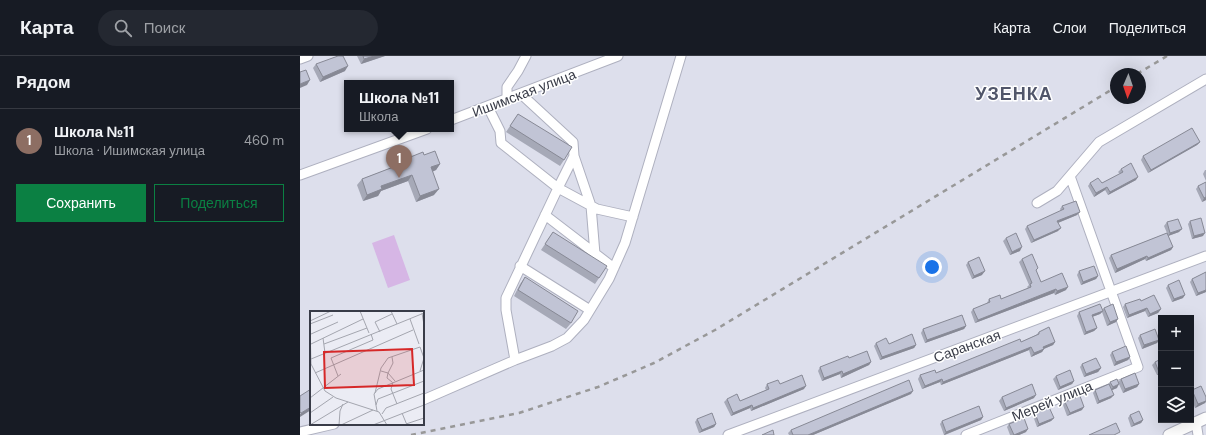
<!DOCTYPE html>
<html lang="ru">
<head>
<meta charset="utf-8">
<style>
	:root { --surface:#171b24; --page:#242831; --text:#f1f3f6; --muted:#9ea1a6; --line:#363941; --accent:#0b8043 }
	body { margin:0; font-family:"DM Sans",sans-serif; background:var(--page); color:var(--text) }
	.controls { position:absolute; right:12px; bottom:12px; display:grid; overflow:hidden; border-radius:0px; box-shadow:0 4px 16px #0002 }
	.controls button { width:36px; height:36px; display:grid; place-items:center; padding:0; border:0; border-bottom:1px solid var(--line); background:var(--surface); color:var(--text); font:20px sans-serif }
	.compass { position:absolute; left:810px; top:12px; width:36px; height:36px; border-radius:50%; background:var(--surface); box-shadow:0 4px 16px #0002; rotate:182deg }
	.you { position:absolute; left:632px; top:211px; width:14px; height:14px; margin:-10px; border:3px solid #fff; border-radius:50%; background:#1a73e8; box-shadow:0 0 0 6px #1a73e833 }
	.badge { display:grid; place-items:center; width:26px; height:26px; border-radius:50%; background:var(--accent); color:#fff; font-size:13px; font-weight:700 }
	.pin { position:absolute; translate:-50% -33px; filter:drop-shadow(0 1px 2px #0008) }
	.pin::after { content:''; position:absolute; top:21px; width:14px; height:12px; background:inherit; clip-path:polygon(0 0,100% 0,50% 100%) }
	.popup { position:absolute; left:44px; top:24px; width:110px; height:52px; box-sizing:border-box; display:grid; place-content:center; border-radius:0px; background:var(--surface); filter:drop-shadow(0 1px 3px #0005); font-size:13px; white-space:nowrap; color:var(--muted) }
	.popup b { font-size:15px; color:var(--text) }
	.popup::after { content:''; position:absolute; left:50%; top:100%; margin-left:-8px; border:8px solid transparent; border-top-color:var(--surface) }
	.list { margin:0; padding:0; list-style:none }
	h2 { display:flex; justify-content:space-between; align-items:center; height:52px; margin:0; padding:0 16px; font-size:17px }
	h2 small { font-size:13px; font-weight:400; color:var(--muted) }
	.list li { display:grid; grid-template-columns:26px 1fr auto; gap:12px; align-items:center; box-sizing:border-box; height:64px; padding:0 16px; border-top:1px solid var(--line) }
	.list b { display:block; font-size:15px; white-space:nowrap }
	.list p { margin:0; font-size:13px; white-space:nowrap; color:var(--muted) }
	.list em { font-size:13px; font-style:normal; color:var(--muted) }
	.actions { display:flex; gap:8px; padding:12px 16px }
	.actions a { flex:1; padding:9px 0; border:1px solid var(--accent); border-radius:0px; text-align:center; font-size:14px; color:var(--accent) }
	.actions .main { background:var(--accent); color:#fff }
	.icon { flex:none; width:22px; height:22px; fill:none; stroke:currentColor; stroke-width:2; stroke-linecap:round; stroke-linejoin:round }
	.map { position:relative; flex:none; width:906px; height:379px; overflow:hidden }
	header { display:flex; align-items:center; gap:24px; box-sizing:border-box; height:56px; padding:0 20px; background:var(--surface); border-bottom:1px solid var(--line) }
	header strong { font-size:19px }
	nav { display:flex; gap:22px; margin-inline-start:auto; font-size:14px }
	.search { width:280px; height:36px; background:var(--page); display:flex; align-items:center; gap:10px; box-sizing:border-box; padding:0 14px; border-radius:22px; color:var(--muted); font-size:15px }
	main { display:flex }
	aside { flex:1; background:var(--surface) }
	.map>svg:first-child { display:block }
	.residential { fill:#dddfec; fill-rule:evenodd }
	.green { fill:#d6b6e5 }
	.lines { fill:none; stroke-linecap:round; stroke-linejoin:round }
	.minor-casing { stroke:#aeb0bf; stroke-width:11 }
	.tertiary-casing { stroke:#aeb0bf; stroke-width:13 }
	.minor { stroke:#fff; stroke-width:9 }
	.tertiary { stroke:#fff; stroke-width:11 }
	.rail { stroke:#989898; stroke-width:2.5; stroke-dasharray:5 5; stroke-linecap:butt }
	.wall { fill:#a6a9b7 }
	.shaded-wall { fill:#878995 }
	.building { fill:#c1c4d5; stroke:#878995 }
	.labels { text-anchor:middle; stroke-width:3; stroke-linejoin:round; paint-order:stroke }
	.street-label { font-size:14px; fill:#393c48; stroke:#fff }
	.district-label { font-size:18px; font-weight:bold; letter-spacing:1px; fill:#51566a; stroke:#fff }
	.inset-road { fill:none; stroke:#a4a6af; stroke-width:1 }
	.view { fill:#d62828; fill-opacity:0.15; stroke:#d62828; stroke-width:2 }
	.inset-edge { fill:none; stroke:#393c48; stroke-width:2 }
</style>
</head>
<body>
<header>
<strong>Карта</strong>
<div class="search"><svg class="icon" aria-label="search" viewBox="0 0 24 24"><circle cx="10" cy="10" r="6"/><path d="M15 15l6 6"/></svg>Поиск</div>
<nav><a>Карта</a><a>Слои</a><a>Поделиться</a></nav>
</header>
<main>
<aside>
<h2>Рядом<small></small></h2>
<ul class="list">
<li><span class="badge" style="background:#8d6e63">1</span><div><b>Школа №11</b><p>Школа · Ишимская улица</p></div><em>460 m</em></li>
</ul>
<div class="actions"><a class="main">Сохранить</a><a>Поделиться</a></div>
</aside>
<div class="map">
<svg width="906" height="379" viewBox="0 0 906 379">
	<rect width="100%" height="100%" fill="#ebecf4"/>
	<path class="residential" d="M0,0H906V379H0ZM816,18H840V42H816ZM47,27H151V73H47ZM11,256H123V368H11ZM861,262H891V364H861Z"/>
	<path class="green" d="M94,179L110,224L88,232L72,187Z"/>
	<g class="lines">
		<defs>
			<path id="minor" d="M0,3L8,0
				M221,38L273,86L274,100L258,132L297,153L333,161
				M207,44V31L218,15L226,0
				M188,51L200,75L201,87L258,132L206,242V254L215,304
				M151,64L318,0
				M274,100L291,150L295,198
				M0,119L127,73
				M737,147L757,135L799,86L906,23
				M245,159L314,212
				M220,210L290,254
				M123,344L215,304L252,290L267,282L284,264L309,223L325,187L381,0
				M896,366L898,379
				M0,376L34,368
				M428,379L906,200
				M666,379L838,311L770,120"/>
			<path id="tertiary" d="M869,379L906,362"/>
		</defs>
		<use href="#minor" class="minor-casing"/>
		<use href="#tertiary" class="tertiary-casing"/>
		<use href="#minor" class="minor"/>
		<use href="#tertiary" class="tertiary"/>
		<path class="rail" d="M837,18L867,0
			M111,379L219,357L298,331L354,307L415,274L816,31"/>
	</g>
	<path class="wall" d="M57,0H85L61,8Z
		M16,8L45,15L20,26L13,12Z
		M218,58L264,104L260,110L206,76Z
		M900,86L897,89L848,117L841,104L843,100Z
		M124,99L140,108L136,114L132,116L134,139L116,146L108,125L81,135L78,140L63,145L57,129L62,123L104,107L108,102Z
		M821,113L836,124L808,139L805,134L794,141L788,130L790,127H802L820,118L818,116Z
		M905,114H906V125L903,118Z
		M906,126V144L902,146L896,133L898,130Z
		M762,150L777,159L758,167V175L731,187L725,173L727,170L761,155L760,153Z
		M890,165L903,180L892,183L888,168Z
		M867,166L879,176L868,180L873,191L871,194L846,205L845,203L815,217L809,202L811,199L867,177L864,170Z
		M253,176L299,222L295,228L241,194Z
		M706,182L720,195L710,199L703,185Z
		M722,203L738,212L736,215L741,226L766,234L755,239L754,237L675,267L671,256L673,253L687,248V247L689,243H701L728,232L727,231L729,229L719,206Z
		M668,206L682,219L672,223L666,209Z
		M779,215L798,220L796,223L781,229L777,219Z
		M906,216V236L896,240L890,226L892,223Z
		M225,221L271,267L266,273L214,240L220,228Z
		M868,229L883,242L872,246L866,232Z
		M841,245L861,253L858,257L848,261L845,255L827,262L823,251L825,248Z
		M804,252L816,266L807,270L802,256L800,258L792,261L797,272L794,275L784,279L777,260L779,256L802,254Z
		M666,270L664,273L625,287L621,277L623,273Z
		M739,276L755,286L753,289L744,293L742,296L731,301L729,294L641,329L640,326L622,333L618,323L620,319L636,317L721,286L736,279Z
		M840,279L859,284L857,287L842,293L838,282Z
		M576,287L589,288L616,289L614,292L580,304L574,290Z
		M812,296L830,301L828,304L814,310L810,299Z
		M549,302L571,306L569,309L541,322L540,318L522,325L518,315L520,311Z
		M861,303V318L857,319L852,309L855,306Z
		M782,308L801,312L798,316L784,321L780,311Z
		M756,320L774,325L772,328L758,334L753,323Z
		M821,323L839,328L837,331L823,337L818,326Z
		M810,326L817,332L812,334L811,342L797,348L793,337L795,334L808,329Z
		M467,328H480L504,333L451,355L450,352L431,360L424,346L427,343L440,345L466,334L465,332Z
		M892,334L906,341V346L905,347L895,352L891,342Z
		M611,338L513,379H489L488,377L491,374Z
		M702,341L734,342L704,355L699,345Z
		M765,346L782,354L767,360L763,349Z
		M735,357L754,362L751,365L737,371L733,360Z
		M830,359L843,364L841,367L831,371L828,362Z
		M683,361L681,364L645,379H644L640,368L642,365Z
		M397,363L416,368L414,371L399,377L395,366Z
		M709,368L726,376L719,379H710L707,371Z"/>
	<path class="shaded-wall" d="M74,0H85L61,8L64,3Z
		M48,10L45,15L20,26L23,21Z
		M10,24L7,29L0,32V28Z
		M900,86L897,89L848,117L851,114Z
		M140,108L136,114L126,118L131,111Z
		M112,119L108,125L81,135L78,140L63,145L67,139L81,130Z
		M838,121L836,124L808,139L810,136Z
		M807,131L805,134L794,141L796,137Z
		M139,133L134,139L116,146L120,140Z
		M906,141V144L902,146L904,142Z
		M780,156L777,159L755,168L757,165Z
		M761,172L758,175L731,187L734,184Z
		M882,173L879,176L868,180L870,177Z
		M905,177L903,180L892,183L894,180Z
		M722,191L720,195L710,199L712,196Z
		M873,191L871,194L846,205L848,202Z
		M847,200L845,203L815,217L817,213Z
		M685,215L682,219L672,223L674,220Z
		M798,220L796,223L781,229L783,226Z
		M768,231L766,234L755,239L757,235Z
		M756,233L754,237L675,267L678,264Z
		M906,234V236L896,240L898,237Z
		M885,239L883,242L872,246L874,243Z
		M847,252L845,255L827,262L829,259Z
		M861,253L858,257L848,261L850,258Z
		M803,255L800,258L789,262L792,259Z
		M818,263L816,266L807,270L810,266Z
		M666,270L664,273L625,287L627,284Z
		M797,272L794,275L784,279L786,276Z
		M859,284L857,287L842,293L844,289Z
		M755,286L753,289L741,294L743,291Z
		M616,289L614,292L580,304L582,301Z
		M731,291L729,294L641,329L643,326Z
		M744,293L742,296L731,301L734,297Z
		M830,301L828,304L814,310L816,306Z
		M571,306L569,309L541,322L543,318Z
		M801,312L798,316L784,321L786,318Z
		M542,315L540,318L522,325L524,322Z
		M861,315V318L857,319L859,316Z
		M642,323L640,326L622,333L625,330Z
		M774,325L772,328L758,334L760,331Z
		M819,328L817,332L810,335L813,331Z
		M839,328L837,331L823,337L825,333Z
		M506,330L504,333L451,355L453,352Z
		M613,335L611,338L513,379H508Z
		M736,339L734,342L704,355L706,352Z
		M814,339L811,342L797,348L799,345Z
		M906,345L905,347L895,352L898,348Z
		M452,349L450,352L431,360L433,357Z
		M11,351V354L0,361V358L1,357Z
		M784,351L782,354L767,360L770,357Z
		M683,361L681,364L644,379L646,376Z
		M754,362L751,365L737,371L739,368Z
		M843,364L841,367L831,371L834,368Z
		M416,368L414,371L399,377L402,374Z
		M728,373L726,376L719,379H713Z"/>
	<path class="building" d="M38,0H43L48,10L23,21L16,8Z
		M63,0H74L64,3Z
		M6,14L10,24L0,28V16Z
		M218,58L272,91L264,104L210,70Z
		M892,72L900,86L851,114L843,100Z
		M135,95L140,108L131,111L139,133L120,140L112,119L81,130L82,133L67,139L62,123L109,105L108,102L123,96L124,99Z
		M831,107L838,121L810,136L807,131L796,137L790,127L798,122L802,127L823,116L821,113Z
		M906,126V141L904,142L898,130Z
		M776,145L780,156L757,165L761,172L734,184L727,170L764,153L762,150Z
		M901,162L905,177L894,180L890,165Z
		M878,163L882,173L870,177L867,166Z
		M253,176L307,210L299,222L245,188Z
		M716,177L722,191L712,196L706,182Z
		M867,177L873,191L848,202L847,200L817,213L811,199Z
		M732,198L738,212L736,214L741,226L762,217L768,231L757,235L756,233L678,264L673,253L690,246L689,243L700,239L701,243L731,231L730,228L732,227L722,203Z
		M679,201L685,215L674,220L668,206Z
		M794,210L798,220L783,226L779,215Z
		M906,216V234L898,237L892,223Z
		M225,221L278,255L271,267L218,234Z
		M879,224L885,239L874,243L868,229Z
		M854,239L861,253L850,258L847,252L829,259L825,248L840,243L841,245Z
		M800,248L803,255L792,259L797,272L786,276L779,256Z
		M813,248L818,263L810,266L804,252Z
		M662,259L666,270L627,284L623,273Z
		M749,271L755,286L743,291L744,293L734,297L731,291L643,326L642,323L625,330L620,319L635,314L636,317L720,283L721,286L739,278V276Z
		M855,273L859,284L844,289L840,279Z
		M612,278L616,289L582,301L576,287L586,282L589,288Z
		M826,290L830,301L816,306L812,296Z
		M567,295L571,306L543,318L542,315L524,322L520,311L548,300L549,302Z
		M796,302L801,312L786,318L782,308Z
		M861,303V315L859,316L855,306Z
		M770,314L774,325L760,331L756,320Z
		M835,317L839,328L825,333L821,323Z
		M502,319L506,330L453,352L452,349L433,357L427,343L437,338L440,345L469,333L467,328L478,324L480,328Z
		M817,323L819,328L813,331L810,326Z
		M609,324L613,335L508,379H493L491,374Z
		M732,328L736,339L706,352L702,341Z
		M809,328L814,339L799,345L795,334Z
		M901,330L906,341V345L898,348L892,334Z
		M11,333V351L1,357L0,356V340Z
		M780,340L784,351L770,357L765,346Z
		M679,350L683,361L646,376L642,365Z
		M749,351L754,362L739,368L735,357Z
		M839,355L843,364L834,368L830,359Z
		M412,357L416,368L402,374L397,363Z
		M724,362L728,373L714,379L709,368Z
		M816,367L820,376L814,379H789Z
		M473,374L474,379H462Z"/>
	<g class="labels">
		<g class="street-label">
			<text transform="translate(224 37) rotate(-21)" y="5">Ишимская улица</text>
			<text transform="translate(667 290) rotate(-20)" y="5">Саранская</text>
			<text transform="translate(752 345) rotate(-22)" y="5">Мерей улица</text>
		</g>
		<g class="district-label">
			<text x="714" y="44">УЗЕНКА</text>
		</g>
	</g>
	<g transform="translate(10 255)">
		<rect width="114" height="114" fill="#ebecf4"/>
		<path class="inset-road" d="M50,0L59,22M81,0L87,13M112,2L114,14M100,8L109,33M0,10L21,0M0,13L23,4M0,16L1,53L15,80L26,87L69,101L77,114M70,21L65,11L82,3M1,23L28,11M13,27L15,42M1,33L53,8M14,33L57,17M82,46L83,52L78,62L85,70M1,48L114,2M71,60L78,62L77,67L82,71M5,62L103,19M28,65L21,47L63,29L61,23M83,71L81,78L87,93M65,82L71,57L78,47L110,36L114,47L110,60M0,87L31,63M66,94L68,88L114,70M67,100L64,83L68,78L114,59M0,102L23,86M92,102L97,114M72,103L76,97L114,82M96,113L114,107M0,114L38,91M29,114L30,100L33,93M31,114L63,99M63,114L114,94"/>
		<path class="view" d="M102,38L104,74L15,77L14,41Z"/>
		<rect width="114" height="114" class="inset-edge"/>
	</g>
</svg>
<div class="controls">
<button>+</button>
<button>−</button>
<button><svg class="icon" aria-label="layers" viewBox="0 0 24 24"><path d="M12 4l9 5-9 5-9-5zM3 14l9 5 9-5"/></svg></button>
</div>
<svg class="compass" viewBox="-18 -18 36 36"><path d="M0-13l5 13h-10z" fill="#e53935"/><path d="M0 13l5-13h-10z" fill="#9ea1a6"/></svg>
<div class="you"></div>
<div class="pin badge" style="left:99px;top:122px;background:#8d6e63">1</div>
<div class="popup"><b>Школа №11</b>Школа</div>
</div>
</main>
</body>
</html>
